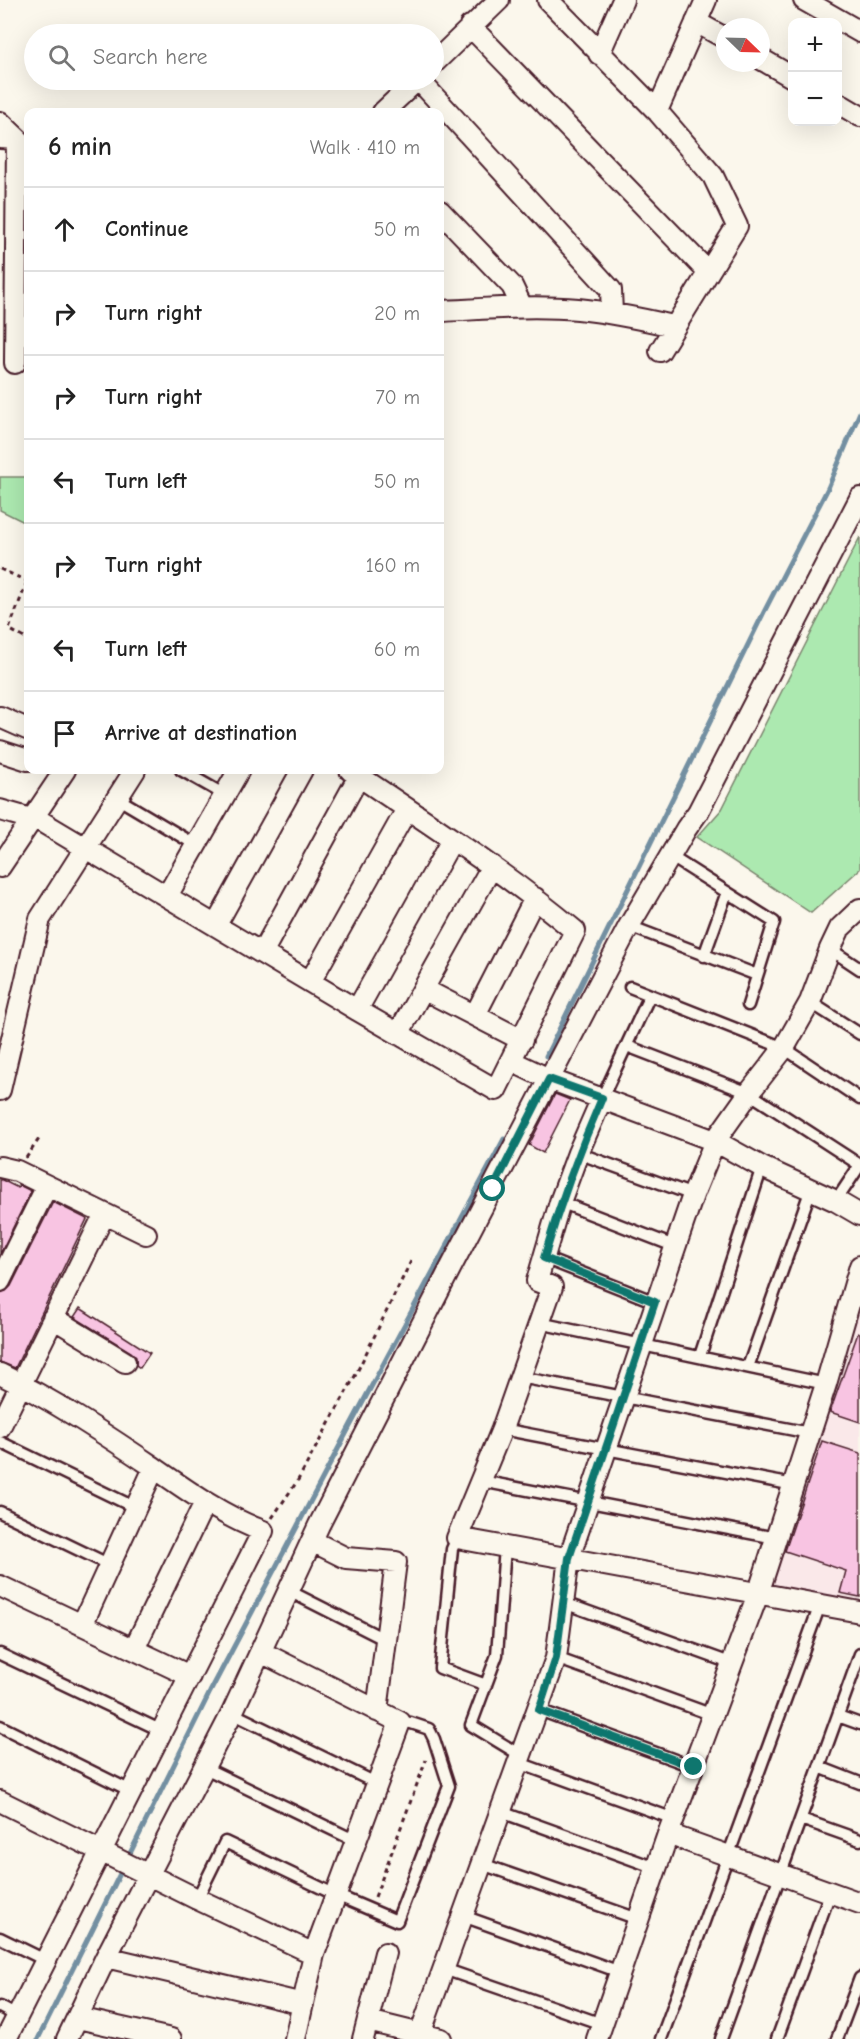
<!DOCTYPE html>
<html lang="en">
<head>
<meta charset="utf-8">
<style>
	:root { --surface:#fff; --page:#f6f6f6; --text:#222; --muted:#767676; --line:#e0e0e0 }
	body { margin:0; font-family:"Comic Neue",sans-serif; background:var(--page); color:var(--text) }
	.controls { position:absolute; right:18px; top:18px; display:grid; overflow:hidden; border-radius:12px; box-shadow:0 6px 24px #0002 }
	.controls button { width:54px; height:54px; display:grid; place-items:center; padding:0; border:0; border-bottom:2px solid var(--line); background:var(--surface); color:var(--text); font:30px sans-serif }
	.compass { position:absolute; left:716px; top:18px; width:54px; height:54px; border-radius:50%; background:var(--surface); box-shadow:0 6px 24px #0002; rotate:113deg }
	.stop { position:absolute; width:18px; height:18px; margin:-14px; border:4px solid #0f766e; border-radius:50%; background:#fff }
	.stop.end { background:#0f766e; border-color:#fff; box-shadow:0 2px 6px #0008 }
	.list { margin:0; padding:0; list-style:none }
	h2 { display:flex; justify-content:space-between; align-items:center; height:78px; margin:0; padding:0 24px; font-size:26px }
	h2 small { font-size:20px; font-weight:400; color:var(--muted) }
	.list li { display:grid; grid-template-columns:39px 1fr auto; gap:18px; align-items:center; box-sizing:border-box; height:84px; padding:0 24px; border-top:2px solid var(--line) }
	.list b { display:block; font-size:22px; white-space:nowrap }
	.list em { font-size:20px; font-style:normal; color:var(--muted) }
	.icon { flex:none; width:33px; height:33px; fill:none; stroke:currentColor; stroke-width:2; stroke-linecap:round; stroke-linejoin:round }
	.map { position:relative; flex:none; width:860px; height:2039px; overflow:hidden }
	.search { position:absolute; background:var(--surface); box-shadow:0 6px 24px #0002; left:24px; top:24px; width:420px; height:66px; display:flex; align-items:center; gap:15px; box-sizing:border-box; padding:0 21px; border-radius:33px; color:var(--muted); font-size:22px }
	.panel { position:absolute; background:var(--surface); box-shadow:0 6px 24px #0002; left:24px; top:108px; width:420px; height:666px; border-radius:12px }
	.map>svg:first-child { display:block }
	.built { fill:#fae8e9 }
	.green { fill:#ace9b0; stroke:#7b846e; stroke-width:1.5 }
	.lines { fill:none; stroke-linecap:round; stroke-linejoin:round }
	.stream { stroke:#738fa1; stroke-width:5 }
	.building { fill:#f8c4e2; stroke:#4a1f2b; stroke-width:1.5 }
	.service-casing { stroke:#4a1f2b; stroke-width:15 }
	.minor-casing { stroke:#4a1f2b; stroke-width:24 }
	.path { stroke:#4a1f2b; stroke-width:3; stroke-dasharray:4.5 4.5; stroke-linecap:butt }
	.service { stroke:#fbf7ec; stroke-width:10 }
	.minor { stroke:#fbf7ec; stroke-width:20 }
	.route { stroke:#0f766e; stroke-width:8 }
</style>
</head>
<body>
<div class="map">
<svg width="860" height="2039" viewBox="0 0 860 2039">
	<rect width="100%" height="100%" fill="#fbf7ec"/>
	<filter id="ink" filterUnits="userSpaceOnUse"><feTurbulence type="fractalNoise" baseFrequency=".0167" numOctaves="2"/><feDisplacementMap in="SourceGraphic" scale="12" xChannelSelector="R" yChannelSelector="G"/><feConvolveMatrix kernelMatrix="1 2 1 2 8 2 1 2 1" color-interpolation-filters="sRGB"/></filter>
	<g filter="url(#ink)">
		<path class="built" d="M860,1304V1603L771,1584Z"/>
		<path class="green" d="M0,477H28V524L0,510Z
			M860,537V869L811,913L697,837L722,809Z"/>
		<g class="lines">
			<path class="stream" d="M546,1056L764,612L828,488L860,412
				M38,2039L210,1692L348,1430L504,1139"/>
		</g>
		<path class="building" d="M555,1094L570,1100L543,1153L529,1145Z
			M0,1179L18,1188L19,1185L31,1191L0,1254Z
			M53,1202L87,1219L15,1368L0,1362V1293L6,1291L11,1286Z
			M80,1308L150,1353L140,1368L136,1365V1357L131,1352L74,1317Z
			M858,1333L860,1334V1422L830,1412Z
			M822,1441L860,1453V1597L840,1593L846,1571L785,1551Z"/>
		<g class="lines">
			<defs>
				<path id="service" d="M181,770L225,795
					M117,798L196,845
					M670,856L774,922L748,1005
					M629,926L757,975
					M830,949L860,969
					M704,956L727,892
					M630,987L784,1048L860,1099
					M810,1002L860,1034
					M627,1046L749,1093L860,1165
					M602,1098L650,995
					M578,1153L693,1195
					M836,1201L860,1165
					M560,1202L674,1246
					M544,1258L655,1302
					M539,1323L826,1384
					M700,1356L762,1167
					M748,1367L811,1189
					M520,1377L810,1433
					M502,1429L794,1485
					M0,1442L136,1508
					M481,1481L776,1538
					M0,1512L110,1565
					M457,1538L452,1549L440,1668L486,1685
					M505,1547L497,1655L471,1725L522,1756
					M289,1591L386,1640
					M564,1603L733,1664
					M0,1654L162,1731
					M556,1658L713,1715
					M539,1710L694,1767
					M232,1713L378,1784
					M838,1716L860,1724
					M0,1726L131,1791
					M519,1763L674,1819
					M819,1767L860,1783
					M205,1768L356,1841
					M501,1812L656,1868
					M801,1819L860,1840
					M482,1864L638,1919
					M197,1899L225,1842L336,1895L397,1921L449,1786L434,1739L429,1729L411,1723L400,1722
					M463,1916L620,1972
					M0,1938L45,1960
					M444,1969L602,2024
					M0,2007L17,2016
					M661,2039L820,1605
					M721,2039L860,1654
					M777,2039L830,1893
					M837,2039L860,1978"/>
				<path id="minor" d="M548,0L657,111L713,176L737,226L660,351
					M804,0L860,32
					M696,22L725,38
					M470,26L708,272
					M599,54L623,0
					M761,59L792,77
					M434,63L499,0
					M419,80L611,290L612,313
					M838,103L860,116
					M657,111L706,0
					M383,112L417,80
					M0,122L22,143
					M0,138L17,139L15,363
					M440,211L512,286L522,307
					M440,311C486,309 532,305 578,309C610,312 642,319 673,326
					M0,717L27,729L28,727
					M0,751L28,760
					M0,810L42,822L357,1010L496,1090L575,931C504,871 426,822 350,770
					M0,867L65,770
					M167,896L239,770
					M216,925L302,770
					M262,953L359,776
					M310,982L407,809
					M423,989L522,1040
					M357,1010L452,840
					M475,1015L535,898
					M398,1034L492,866
					M511,1061L549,1079L715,1141L762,1167L836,1201L860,1215
					M0,1090L40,919L135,770
					M602,1098L578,1153L560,1202L537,1281L552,1287L502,1429L457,1538L860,1612
					M0,1167L17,1171L146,1234
					M0,1281L47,1186
					M53,1318L125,1362
					M0,1374C53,1400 100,1431 149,1464C185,1489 222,1516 263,1531L6,2039
					M0,1427L104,1215
					M312,1541L346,1558L396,1562L377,1711
					M0,1586L190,1676
					M82,1625L154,1468
					M134,1649L205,1502
					M261,1652L400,1722L314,1954L295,2039
					M0,1801L197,1899L314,1954
					M668,1834L860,1903
					M106,1957L303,2004
					M78,2018L171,2039
					M368,2021L441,2039
					M420,2034L556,1658L569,1558L693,1195L715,1141L749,1093L784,1048L810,1002L830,949L840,928L860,909
					M67,2039L106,1957L232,1713L319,1525L449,1271L629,926L686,829L698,812L860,498
					M363,2039L385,1953
					M597,2039L668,1834L758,1594L826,1384L860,1266"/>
			</defs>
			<use href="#service" class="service-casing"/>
			<use href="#minor" class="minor-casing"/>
			<path class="path" d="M0,569L27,581
				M27,582L9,629L28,640
				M26,1158L41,1136
				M272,1518L298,1480L355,1376L412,1259
				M375,1897L426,1760"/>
			<use href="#service" class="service"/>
			<use href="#minor" class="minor"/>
		</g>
	</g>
	<g class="lines" filter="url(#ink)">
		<path class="route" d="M493,1189L549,1079L602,1098C579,1151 560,1203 544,1258L655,1302L569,1558L556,1658L539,1710L694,1767"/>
	</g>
</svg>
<div class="controls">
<button>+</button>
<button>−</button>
</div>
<svg class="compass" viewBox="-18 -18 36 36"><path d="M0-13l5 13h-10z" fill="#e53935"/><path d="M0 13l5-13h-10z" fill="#767676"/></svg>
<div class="stop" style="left:493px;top:1189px"></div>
<div class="stop end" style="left:694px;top:1767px"></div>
<div class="search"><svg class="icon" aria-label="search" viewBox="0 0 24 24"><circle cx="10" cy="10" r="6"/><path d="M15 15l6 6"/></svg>Search here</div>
<section class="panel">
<h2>6 min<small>Walk · 410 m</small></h2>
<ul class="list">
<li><svg class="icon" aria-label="ahead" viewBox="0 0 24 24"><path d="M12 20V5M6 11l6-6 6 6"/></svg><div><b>Continue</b></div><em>50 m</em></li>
<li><svg class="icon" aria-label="right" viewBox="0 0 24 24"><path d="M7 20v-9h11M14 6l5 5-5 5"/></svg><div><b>Turn right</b></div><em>20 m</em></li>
<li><svg class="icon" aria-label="right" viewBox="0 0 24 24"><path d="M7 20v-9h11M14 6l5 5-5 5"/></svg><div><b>Turn right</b></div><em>70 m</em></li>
<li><svg class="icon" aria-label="left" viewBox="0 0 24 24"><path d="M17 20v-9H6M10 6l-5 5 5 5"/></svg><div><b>Turn left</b></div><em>50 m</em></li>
<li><svg class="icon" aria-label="right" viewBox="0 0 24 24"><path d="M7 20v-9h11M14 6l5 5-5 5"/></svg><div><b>Turn right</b></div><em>160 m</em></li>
<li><svg class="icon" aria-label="left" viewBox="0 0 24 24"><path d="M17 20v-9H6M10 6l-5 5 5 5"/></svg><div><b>Turn left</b></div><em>60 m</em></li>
<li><svg class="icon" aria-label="arrive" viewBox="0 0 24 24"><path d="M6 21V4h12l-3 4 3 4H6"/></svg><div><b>Arrive at destination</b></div></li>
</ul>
</section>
</div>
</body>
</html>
